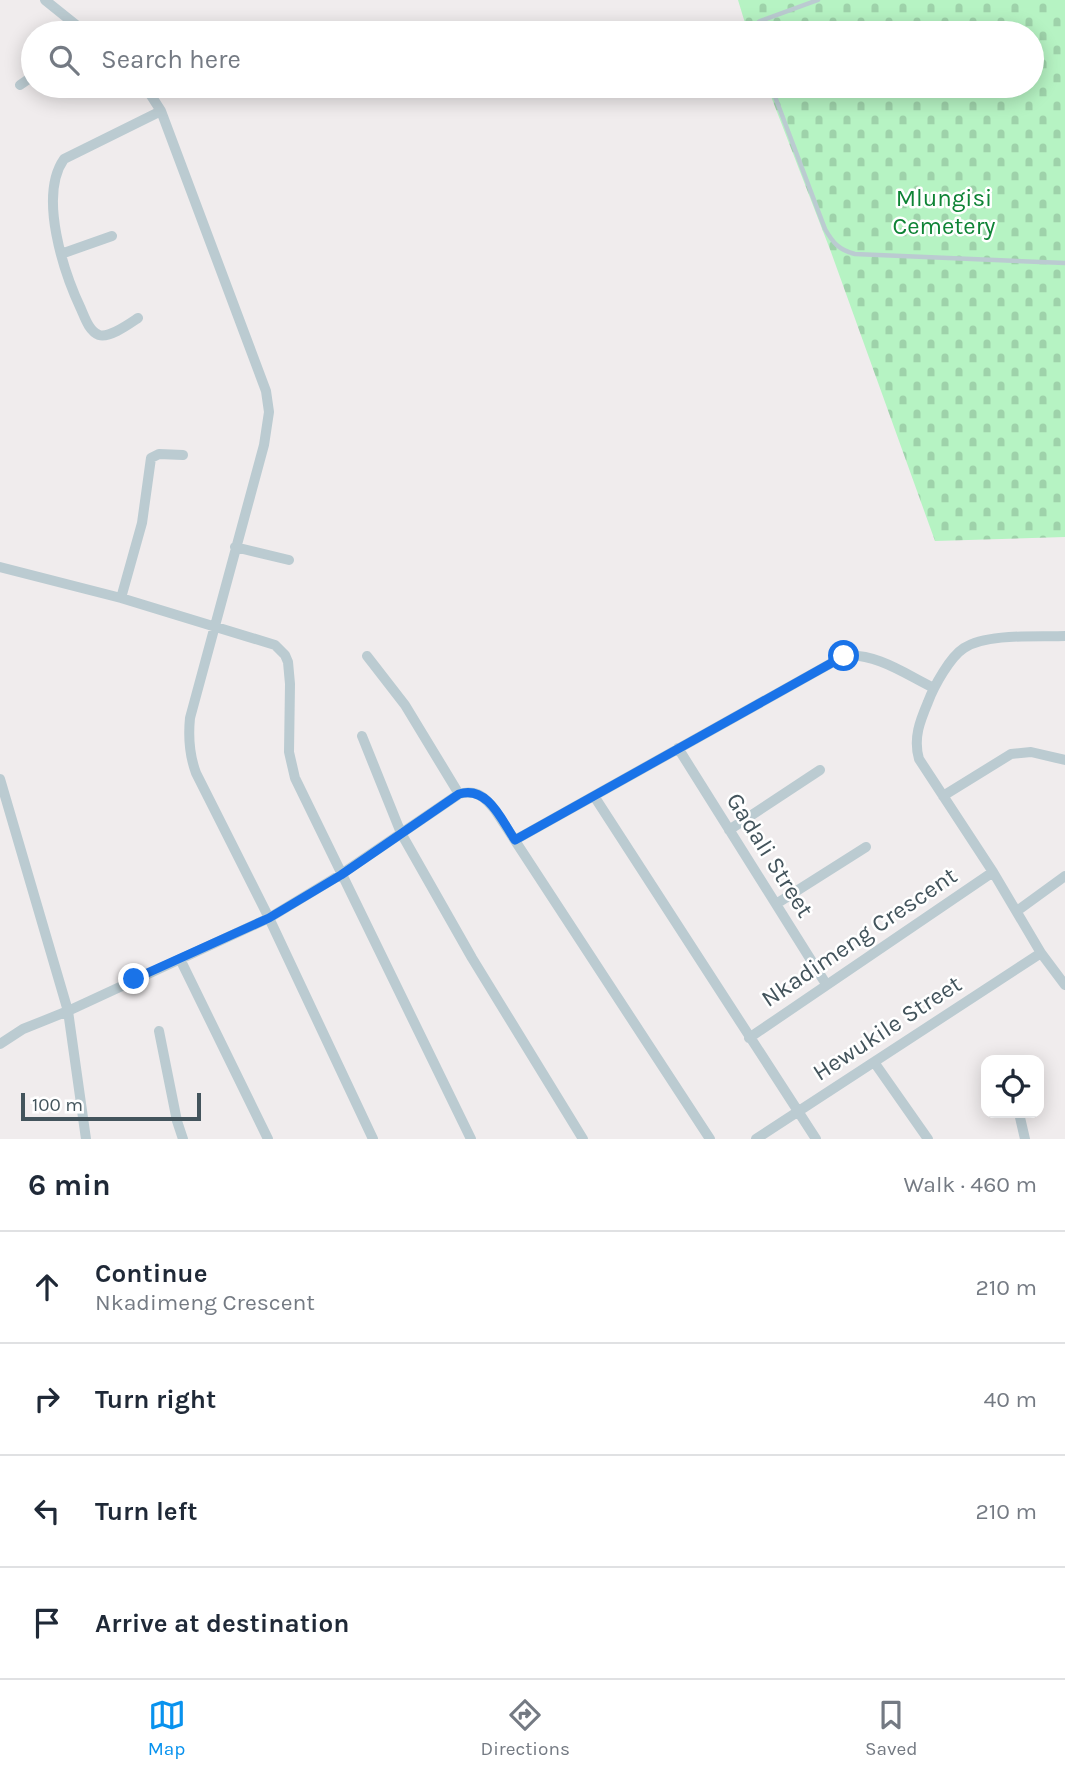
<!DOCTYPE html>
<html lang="en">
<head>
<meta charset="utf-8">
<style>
	:root { --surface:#fff; --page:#f6f6f7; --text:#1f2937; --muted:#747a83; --line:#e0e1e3; --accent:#0892ee }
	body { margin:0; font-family:Karla,sans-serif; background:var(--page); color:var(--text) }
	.controls { position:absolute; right:21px; bottom:21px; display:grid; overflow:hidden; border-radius:14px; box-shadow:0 4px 18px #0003 }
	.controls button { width:63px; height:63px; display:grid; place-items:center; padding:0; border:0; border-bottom:2px solid var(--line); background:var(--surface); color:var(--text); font:35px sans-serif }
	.scale { position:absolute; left:21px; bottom:18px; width:180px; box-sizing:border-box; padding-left:7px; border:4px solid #43545c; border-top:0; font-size:19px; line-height:24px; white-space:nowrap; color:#43545c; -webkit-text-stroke:5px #fff; paint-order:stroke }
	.stop { position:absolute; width:21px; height:21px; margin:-16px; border:5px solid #1a73e8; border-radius:50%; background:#fff }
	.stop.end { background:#1a73e8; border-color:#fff; box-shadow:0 2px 7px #0008 }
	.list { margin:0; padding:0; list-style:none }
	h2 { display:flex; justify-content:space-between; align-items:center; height:91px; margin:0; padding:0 28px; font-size:30px }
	h2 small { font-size:23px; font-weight:400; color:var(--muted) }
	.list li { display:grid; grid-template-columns:46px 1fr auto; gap:21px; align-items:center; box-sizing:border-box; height:112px; padding:0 28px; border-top:2px solid var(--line) }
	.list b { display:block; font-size:26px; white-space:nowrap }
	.list p { margin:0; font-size:23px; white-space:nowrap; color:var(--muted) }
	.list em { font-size:23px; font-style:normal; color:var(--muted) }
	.icon { flex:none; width:38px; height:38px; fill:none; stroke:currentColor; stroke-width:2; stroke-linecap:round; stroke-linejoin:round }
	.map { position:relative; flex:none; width:1065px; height:1139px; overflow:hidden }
	.search { position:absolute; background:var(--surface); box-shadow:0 4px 18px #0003; left:21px; right:21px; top:21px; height:77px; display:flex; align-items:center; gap:18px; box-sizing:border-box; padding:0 24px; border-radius:38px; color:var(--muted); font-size:26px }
	.sheet { height:539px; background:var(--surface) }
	nav { display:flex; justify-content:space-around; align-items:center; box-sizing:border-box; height:98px; border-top:2px solid var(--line); background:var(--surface); font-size:19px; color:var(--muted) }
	nav a { display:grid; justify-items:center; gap:4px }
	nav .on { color:var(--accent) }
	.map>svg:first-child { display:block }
	.cemetery { fill:url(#cemetery-stones) }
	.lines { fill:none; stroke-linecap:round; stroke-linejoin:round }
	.service { stroke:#bbcbd1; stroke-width:4.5 }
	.minor { stroke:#bbcbd1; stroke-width:10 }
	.route { stroke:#1a73e8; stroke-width:9 }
	.labels { text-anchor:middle; stroke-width:5; stroke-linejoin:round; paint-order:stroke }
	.park-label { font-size:24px; fill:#0e8335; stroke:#fff }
	.street-label { font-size:24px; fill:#43545c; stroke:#fff }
</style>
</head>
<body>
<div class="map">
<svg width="1065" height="1139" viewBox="0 0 1065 1139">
	<defs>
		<pattern id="cemetery-stones" width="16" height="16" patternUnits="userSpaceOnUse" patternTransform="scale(1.75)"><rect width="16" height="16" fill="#b6f3c3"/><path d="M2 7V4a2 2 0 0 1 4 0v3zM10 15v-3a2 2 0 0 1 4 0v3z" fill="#9ed2aa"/></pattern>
	</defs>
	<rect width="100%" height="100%" fill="#f0eced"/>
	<path class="cemetery" d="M738,0H1065V537L935,541L831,252L767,86H1032V33H748Z"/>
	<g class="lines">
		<path class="service" d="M753,33L755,25L760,21L818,0
			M771,86L825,229C833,243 839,250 855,254L1065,263"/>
		<path class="minor" d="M45,0L86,33
			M20,85L33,76
			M145,86L161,111L266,391L269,412L264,445L190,718C188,738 189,754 196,773L269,918L373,1139
			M61,254L112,236
			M138,318C129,324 110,338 99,335C89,331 85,318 81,309C64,273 38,196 64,159L161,111
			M235,547L289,560
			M0,567L121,598L275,645L285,655L288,662L290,684L289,752L295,778L471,1139
			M121,598L142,523L151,458L159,454L183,455
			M1065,636C1038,637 987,633 964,648C950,657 934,686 928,702C920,721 913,738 919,759L993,872L1041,953L1065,985
			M367,656L405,705L459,794
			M362,736L401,833L472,958L583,1139
			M678,748L826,984
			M0,779L68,1011L86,1139
			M594,796L816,1139
			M943,796L1011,754L1031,752L1065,760
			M729,830L820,770
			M515,840L844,656C875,652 907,675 934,688
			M776,904L866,847
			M1017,911L1065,876
			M180,959L268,1139
			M159,1031L177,1121L183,1139
			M749,1038L993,872
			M0,1044L23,1029L68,1011L269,918L340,875L459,794C476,789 485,797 495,810L710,1139
			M874,1062L928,1139
			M1019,1113L1025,1139
			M756,1139L1041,953"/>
	</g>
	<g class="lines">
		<path class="route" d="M134,979L269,918L341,875L459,794C488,785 502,821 515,840L844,656"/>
	</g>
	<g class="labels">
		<g class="park-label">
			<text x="944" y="206">Mlungisi<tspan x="944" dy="28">Cemetery</tspan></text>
		</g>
		<g class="street-label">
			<text transform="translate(770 855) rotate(58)" y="8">Gadali Street</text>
			<text transform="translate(859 937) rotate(-34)" y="8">Nkadimeng Crescent</text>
			<text transform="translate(887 1028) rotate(-33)" y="8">Hewukile Street</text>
		</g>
	</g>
</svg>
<div class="controls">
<button><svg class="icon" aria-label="locate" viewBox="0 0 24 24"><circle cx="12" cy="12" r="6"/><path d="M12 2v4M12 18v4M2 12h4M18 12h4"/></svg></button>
</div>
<div class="scale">100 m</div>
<div class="stop" style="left:844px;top:656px"></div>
<div class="stop end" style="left:134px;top:979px"></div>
<div class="search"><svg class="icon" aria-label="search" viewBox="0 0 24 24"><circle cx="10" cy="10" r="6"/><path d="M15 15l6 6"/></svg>Search here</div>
</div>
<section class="sheet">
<h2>6 min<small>Walk · 460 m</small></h2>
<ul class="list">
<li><svg class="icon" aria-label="ahead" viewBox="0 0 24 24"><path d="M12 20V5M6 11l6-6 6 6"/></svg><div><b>Continue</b><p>Nkadimeng Crescent</p></div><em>210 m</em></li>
<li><svg class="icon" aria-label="right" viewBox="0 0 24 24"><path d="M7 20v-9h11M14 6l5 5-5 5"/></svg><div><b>Turn right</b></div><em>40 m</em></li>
<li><svg class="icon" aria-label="left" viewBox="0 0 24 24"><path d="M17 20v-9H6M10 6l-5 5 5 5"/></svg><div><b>Turn left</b></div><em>210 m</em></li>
<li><svg class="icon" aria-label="arrive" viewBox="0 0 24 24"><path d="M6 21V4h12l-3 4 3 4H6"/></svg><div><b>Arrive at destination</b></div></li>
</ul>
</section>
<nav>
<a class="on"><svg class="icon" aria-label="map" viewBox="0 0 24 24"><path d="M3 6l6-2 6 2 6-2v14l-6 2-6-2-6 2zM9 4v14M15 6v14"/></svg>Map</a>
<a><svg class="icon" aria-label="directions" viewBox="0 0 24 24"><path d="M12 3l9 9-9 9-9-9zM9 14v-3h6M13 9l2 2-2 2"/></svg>Directions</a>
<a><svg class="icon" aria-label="saved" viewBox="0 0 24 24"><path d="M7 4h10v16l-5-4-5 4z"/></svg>Saved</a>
</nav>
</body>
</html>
